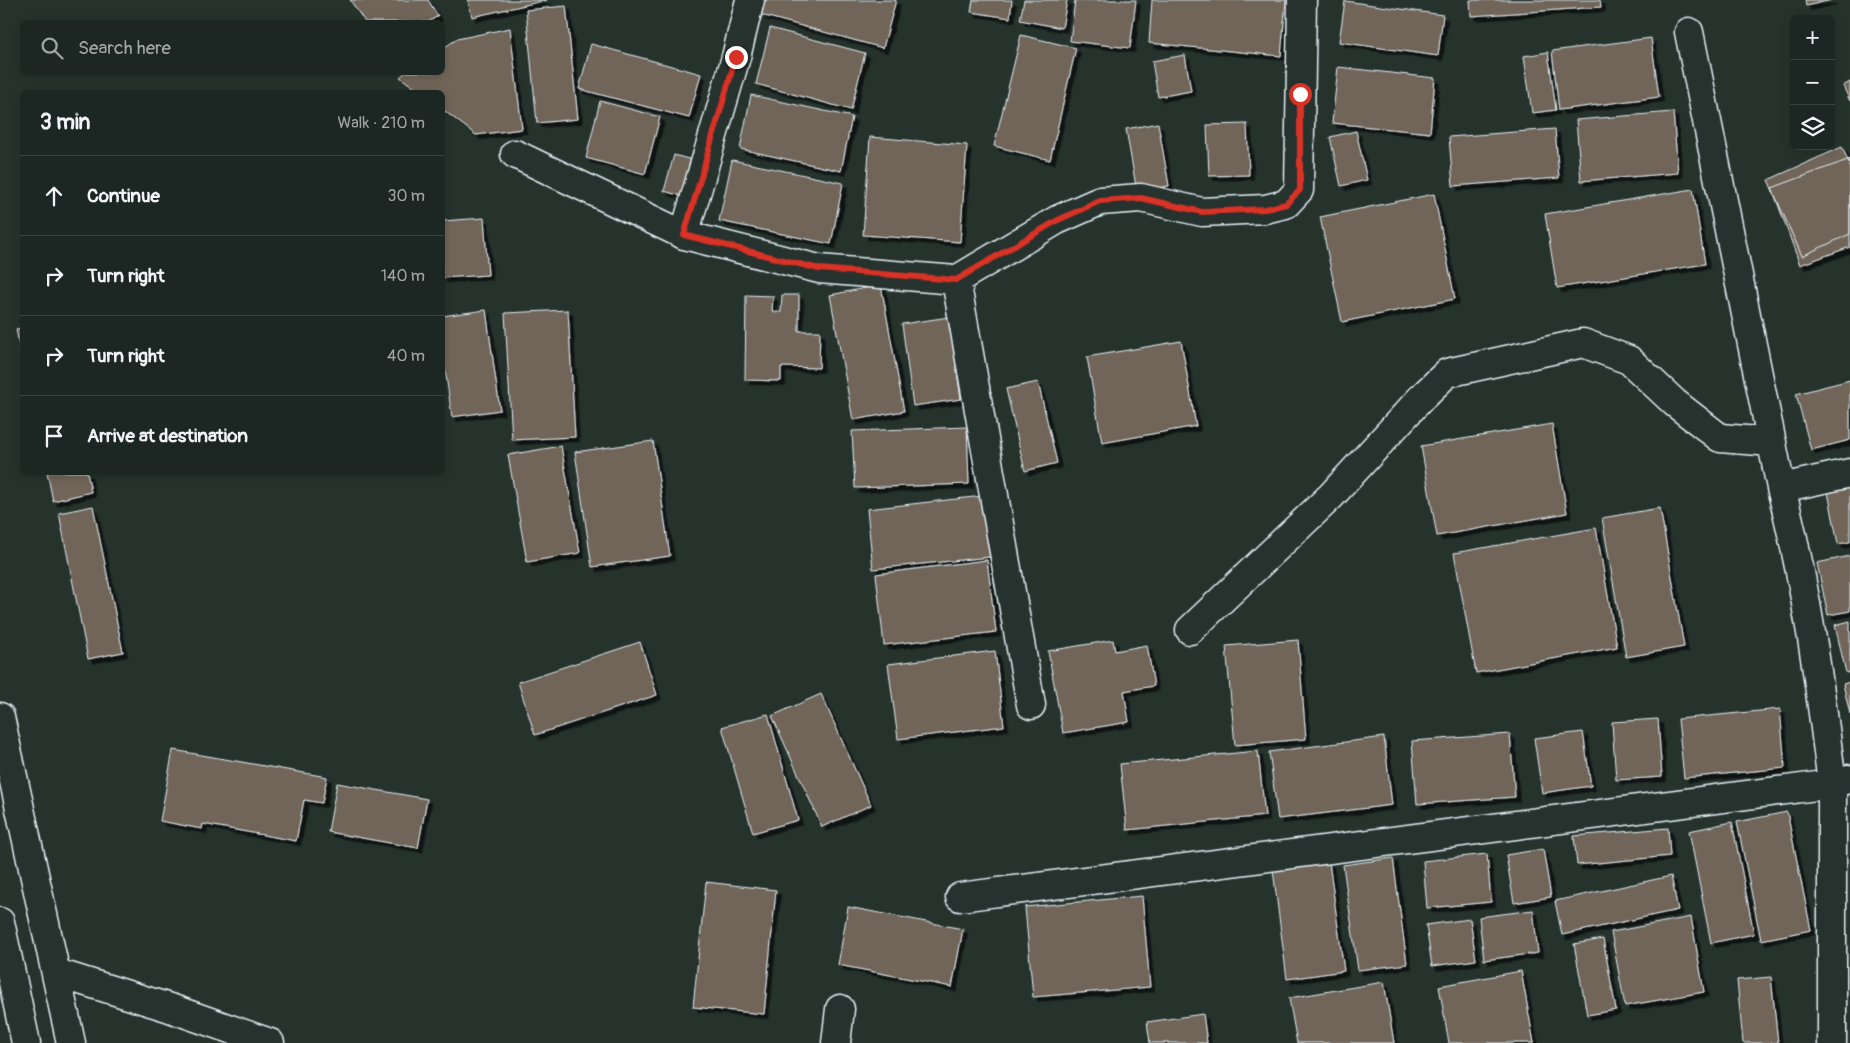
<!DOCTYPE html>
<html lang="en">
<head>
<meta charset="utf-8">
<style>
	:root { --surface:#1c2622; --page:#29322f; --text:#f1f3f6; --muted:#a0a5a5; --line:#3a4340 }
	body { margin:0; font-family:Pangolin,sans-serif; background:var(--page); color:var(--text) }
	.controls { position:absolute; right:15px; top:15px; display:grid; overflow:hidden; border-radius:8px; box-shadow:0 2px 8px #0003 }
	.controls button { width:45px; height:45px; display:grid; place-items:center; padding:0; border:0; border-bottom:1px solid var(--line); background:var(--surface); color:var(--text); font:25px sans-serif }
	.stop { position:absolute; width:15px; height:15px; margin:-11px; border:4px solid #d93025; border-radius:50%; background:#fff }
	.stop.end { background:#d93025; border-color:#fff; box-shadow:0 1px 5px #0008 }
	.list { margin:0; padding:0; list-style:none }
	h2 { display:flex; justify-content:space-between; align-items:center; height:65px; margin:0; padding:0 20px; font-size:21px }
	h2 small { font-size:16px; font-weight:400; color:var(--muted) }
	.list li { display:grid; grid-template-columns:32px 1fr auto; gap:15px; align-items:center; box-sizing:border-box; height:80px; padding:0 20px; border-top:1px solid var(--line) }
	.list b { display:block; font-size:19px; white-space:nowrap }
	.list em { font-size:16px; font-style:normal; color:var(--muted) }
	.icon { flex:none; width:28px; height:28px; fill:none; stroke:currentColor; stroke-width:2; stroke-linecap:round; stroke-linejoin:round }
	.map { position:relative; flex:none; width:1850px; height:1043px; overflow:hidden }
	.search { position:absolute; background:var(--surface); box-shadow:0 2px 8px #0003; left:20px; top:20px; width:425px; height:55px; display:flex; align-items:center; gap:12px; box-sizing:border-box; padding:0 18px; border-radius:8px; color:var(--muted); font-size:19px }
	.panel { position:absolute; background:var(--surface); box-shadow:0 2px 8px #0003; left:20px; top:90px; width:425px; height:385px; border-radius:8px }
	.map>svg:first-child { display:block }
	.building { fill:#706559; stroke:#e8f1f8; filter:url(#shadow) }
	.lines { fill:none; stroke-linecap:round; stroke-linejoin:round }
	.minor-casing { stroke:#e8f1f8; stroke-width:31 }
	.tertiary-casing { stroke:#e8f1f8; stroke-width:31 }
	.minor { stroke:#26332d; stroke-width:28 }
	.tertiary { stroke:#26332d; stroke-width:28 }
	.route { stroke:#d93025; stroke-width:6 }
</style>
</head>
<body>
<div class="map">
<svg width="1850" height="1043" viewBox="0 0 1850 1043">
	<defs>
		<filter id="shadow"><feDropShadow dx="4.5" dy="4.5" stdDeviation="0" flood-color="#0009"/></filter>
	</defs>
	<rect width="100%" height="100%" fill="#26332d"/>
	<filter id="ink" filterUnits="userSpaceOnUse"><feTurbulence type="fractalNoise" baseFrequency=".02" numOctaves="2"/><feDisplacementMap in="SourceGraphic" scale="10" xChannelSelector="R" yChannelSelector="G"/><feConvolveMatrix kernelMatrix="1 2 1 2 8 2 1 2 1" color-interpolation-filters="sRGB"/></filter>
	<g filter="url(#ink)">
		<path class="building" d="M350,0H428L438,16L428,22H365Z
			M468,0H547L472,17Z
			M765,0H896L883,48L761,15Z
			M973,0H1012L1010,18L971,12Z
			M1024,0H1067L1062,28L1020,20Z
			M1075,0H1136L1130,48L1070,41Z
			M1152,0H1286L1281,56L1149,43Z
			M1470,0H1600L1601,7L1471,16Z
			M1805,0H1832L1806,6Z
			M1345,1L1443,15L1438,56L1339,42Z
			M566,6L578,119L537,123L526,10Z
			M510,28L522,129L476,135L442,109V92H420L400,77L406,72H442V49L457,39Z
			M770,28L865,53L851,110L756,84Z
			M1021,35L1076,48L1050,160L994,146Z
			M1651,38L1659,97L1559,110L1552,51Z
			M591,44L701,74L689,118L579,89Z
			M1548,52L1556,110L1532,113L1524,56Z
			M1185,55L1191,91L1158,97L1152,61Z
			M1338,67L1435,78L1430,133L1332,123Z
			M1850,82V101L1843,86Z
			M751,95L852,117L841,171L740,149Z
			M600,101L660,117L645,174L586,158Z
			M1673,112L1678,173L1581,181L1576,120Z
			M1158,123L1169,186L1137,192L1126,129Z
			M1247,124L1249,175L1209,176L1207,125Z
			M1555,129L1559,178L1453,186L1449,137Z
			M1356,131L1367,180L1341,186L1330,137Z
			M870,137L967,145L960,242L863,235Z
			M1842,147L1850,165V234L1802,256L1768,180Z
			M674,155L699,162L689,198L664,191Z
			M1850,159V247L1800,265L1772,188Z
			M732,160L843,183L831,244L719,221Z
			M1693,189L1705,264L1557,288L1545,214Z
			M1434,194L1455,299L1342,322L1320,217Z
			M484,218L488,275L442,278V221Z
			M881,285L904,411L853,420L830,295Z
			M746,295L773,296L772,312H781L782,295H799V331H820L819,368L781,367V381L745,380Z
			M486,310L500,410L452,417L442,348V316Z
			M568,310L575,437L512,440L505,313Z
			M949,317L961,399L913,406L902,324Z
			M22,328V361L16,329Z
			M1181,341L1196,426L1102,443L1087,357Z
			M1850,380V440L1811,450L1796,394Z
			M1038,382L1057,463L1025,471L1006,389Z
			M1552,424L1567,513L1437,536L1421,446Z
			M967,427L969,484L855,488L852,431Z
			M653,441L670,556L592,567L575,452Z
			M561,446L580,553L527,562L508,455Z
			M47,472H87L91,492L53,501Z
			M1850,487V542L1838,544L1828,492Z
			M983,496L990,557L873,569L867,509Z
			M93,506L123,652L88,659L59,513Z
			M1660,508L1684,647L1626,657L1602,518Z
			M1596,528L1617,647L1476,673L1454,553Z
			M1850,556V611L1828,615L1817,563Z
			M987,560L996,632L884,645L876,574Z
			M1850,621V672L1846,673L1835,625Z
			M1113,640L1115,651L1147,645L1154,686L1124,691L1129,722L1063,733L1048,651Z
			M1298,640L1306,739L1235,745L1226,646Z
			M640,642L657,695L535,735L518,682Z
			M995,651L1004,726L898,739L888,664Z
			M1850,682V714L1843,684Z
			M821,694L871,805L822,827L772,716Z
			M1780,709L1785,768L1684,778L1678,719Z
			M768,714L798,820L753,833L722,727Z
			M1658,719L1662,777L1616,780L1612,722Z
			M1583,732L1591,786L1542,793L1534,738Z
			M1510,734L1515,797L1417,804L1412,741Z
			M1384,737L1392,805L1278,819L1269,752Z
			M173,750L327,777L322,803L304,800L296,841L203,824L202,829L160,821Z
			M1258,751L1265,816L1127,830L1120,764Z
			M337,783L427,799L418,848L328,832Z
			M1787,812L1811,930L1761,940L1737,822Z
			M1732,822L1754,934L1711,943L1689,831Z
			M1668,828L1670,856L1577,865L1574,836Z
			M1543,849L1551,897L1514,903L1506,855Z
			M1487,854L1491,902L1427,908L1423,861Z
			M1393,858L1407,964L1358,970L1343,865Z
			M1329,862L1344,971L1287,979L1273,870Z
			M1671,876L1678,910L1562,935L1555,901Z
			M706,882L776,890L764,1014L693,1007Z
			M1142,896L1150,987L1033,997L1025,907Z
			M848,907L963,929L952,987L838,965Z
			M1533,910L1538,953L1484,960L1479,917Z
			M1691,917L1704,992L1625,1006L1611,932Z
			M1470,919L1476,960L1432,966L1426,925Z
			M1603,939L1616,1010L1587,1015L1574,944Z
			M1521,971L1534,1043H1449L1439,986Z
			M1771,977L1778,1043H1743L1737,980Z
			M1384,982L1394,1043H1297L1289,998Z
			M1203,1014L1207,1043H1150L1147,1022Z"/>
		<g class="lines">
			<defs>
				<path id="minor" d="M1689,32L1781,488C1806,584 1820,685 1832,784V1043
					M515,154L684,235L819,269L956,280L1031,705
					M684,235L736,57L750,0
					M956,280L1057,220L1100,201L1141,198L1202,212L1265,209L1286,204L1299,190L1302,0
					M1781,488L1850,473
					M1190,630L1331,496L1422,397L1447,373L1583,343L1629,360L1675,403L1720,438L1772,442
					M960,897L1832,784L1848,779
					M57,973L170,1008L270,1043
					M836,1043L840,1009"/>
				<path id="tertiary" d="M0,717L71,1043
					M0,922L26,1043"/>
			</defs>
			<use href="#minor" class="minor-casing"/>
			<use href="#tertiary" class="tertiary-casing"/>
			<use href="#minor" class="minor"/>
			<use href="#tertiary" class="tertiary"/>
		</g>
	</g>
	<g class="lines" filter="url(#ink)">
		<path class="route" d="M736,57L684,235L819,269L956,280L1058,220L1100,201L1141,198L1202,212L1265,209L1286,204L1300,190V94"/>
	</g>
</svg>
<div class="controls">
<button>+</button>
<button>−</button>
<button><svg class="icon" aria-label="layers" viewBox="0 0 24 24"><path d="M12 4l9 5-9 5-9-5zM3 14l9 5 9-5"/></svg></button>
</div>
<div class="stop" style="left:1300px;top:94px"></div>
<div class="stop end" style="left:736px;top:57px"></div>
<div class="search"><svg class="icon" aria-label="search" viewBox="0 0 24 24"><circle cx="10" cy="10" r="6"/><path d="M15 15l6 6"/></svg>Search here</div>
<section class="panel">
<h2>3 min<small>Walk · 210 m</small></h2>
<ul class="list">
<li><svg class="icon" aria-label="ahead" viewBox="0 0 24 24"><path d="M12 20V5M6 11l6-6 6 6"/></svg><div><b>Continue</b></div><em>30 m</em></li>
<li><svg class="icon" aria-label="right" viewBox="0 0 24 24"><path d="M7 20v-9h11M14 6l5 5-5 5"/></svg><div><b>Turn right</b></div><em>140 m</em></li>
<li><svg class="icon" aria-label="right" viewBox="0 0 24 24"><path d="M7 20v-9h11M14 6l5 5-5 5"/></svg><div><b>Turn right</b></div><em>40 m</em></li>
<li><svg class="icon" aria-label="arrive" viewBox="0 0 24 24"><path d="M6 21V4h12l-3 4 3 4H6"/></svg><div><b>Arrive at destination</b></div></li>
</ul>
</section>
</div>
</body>
</html>
